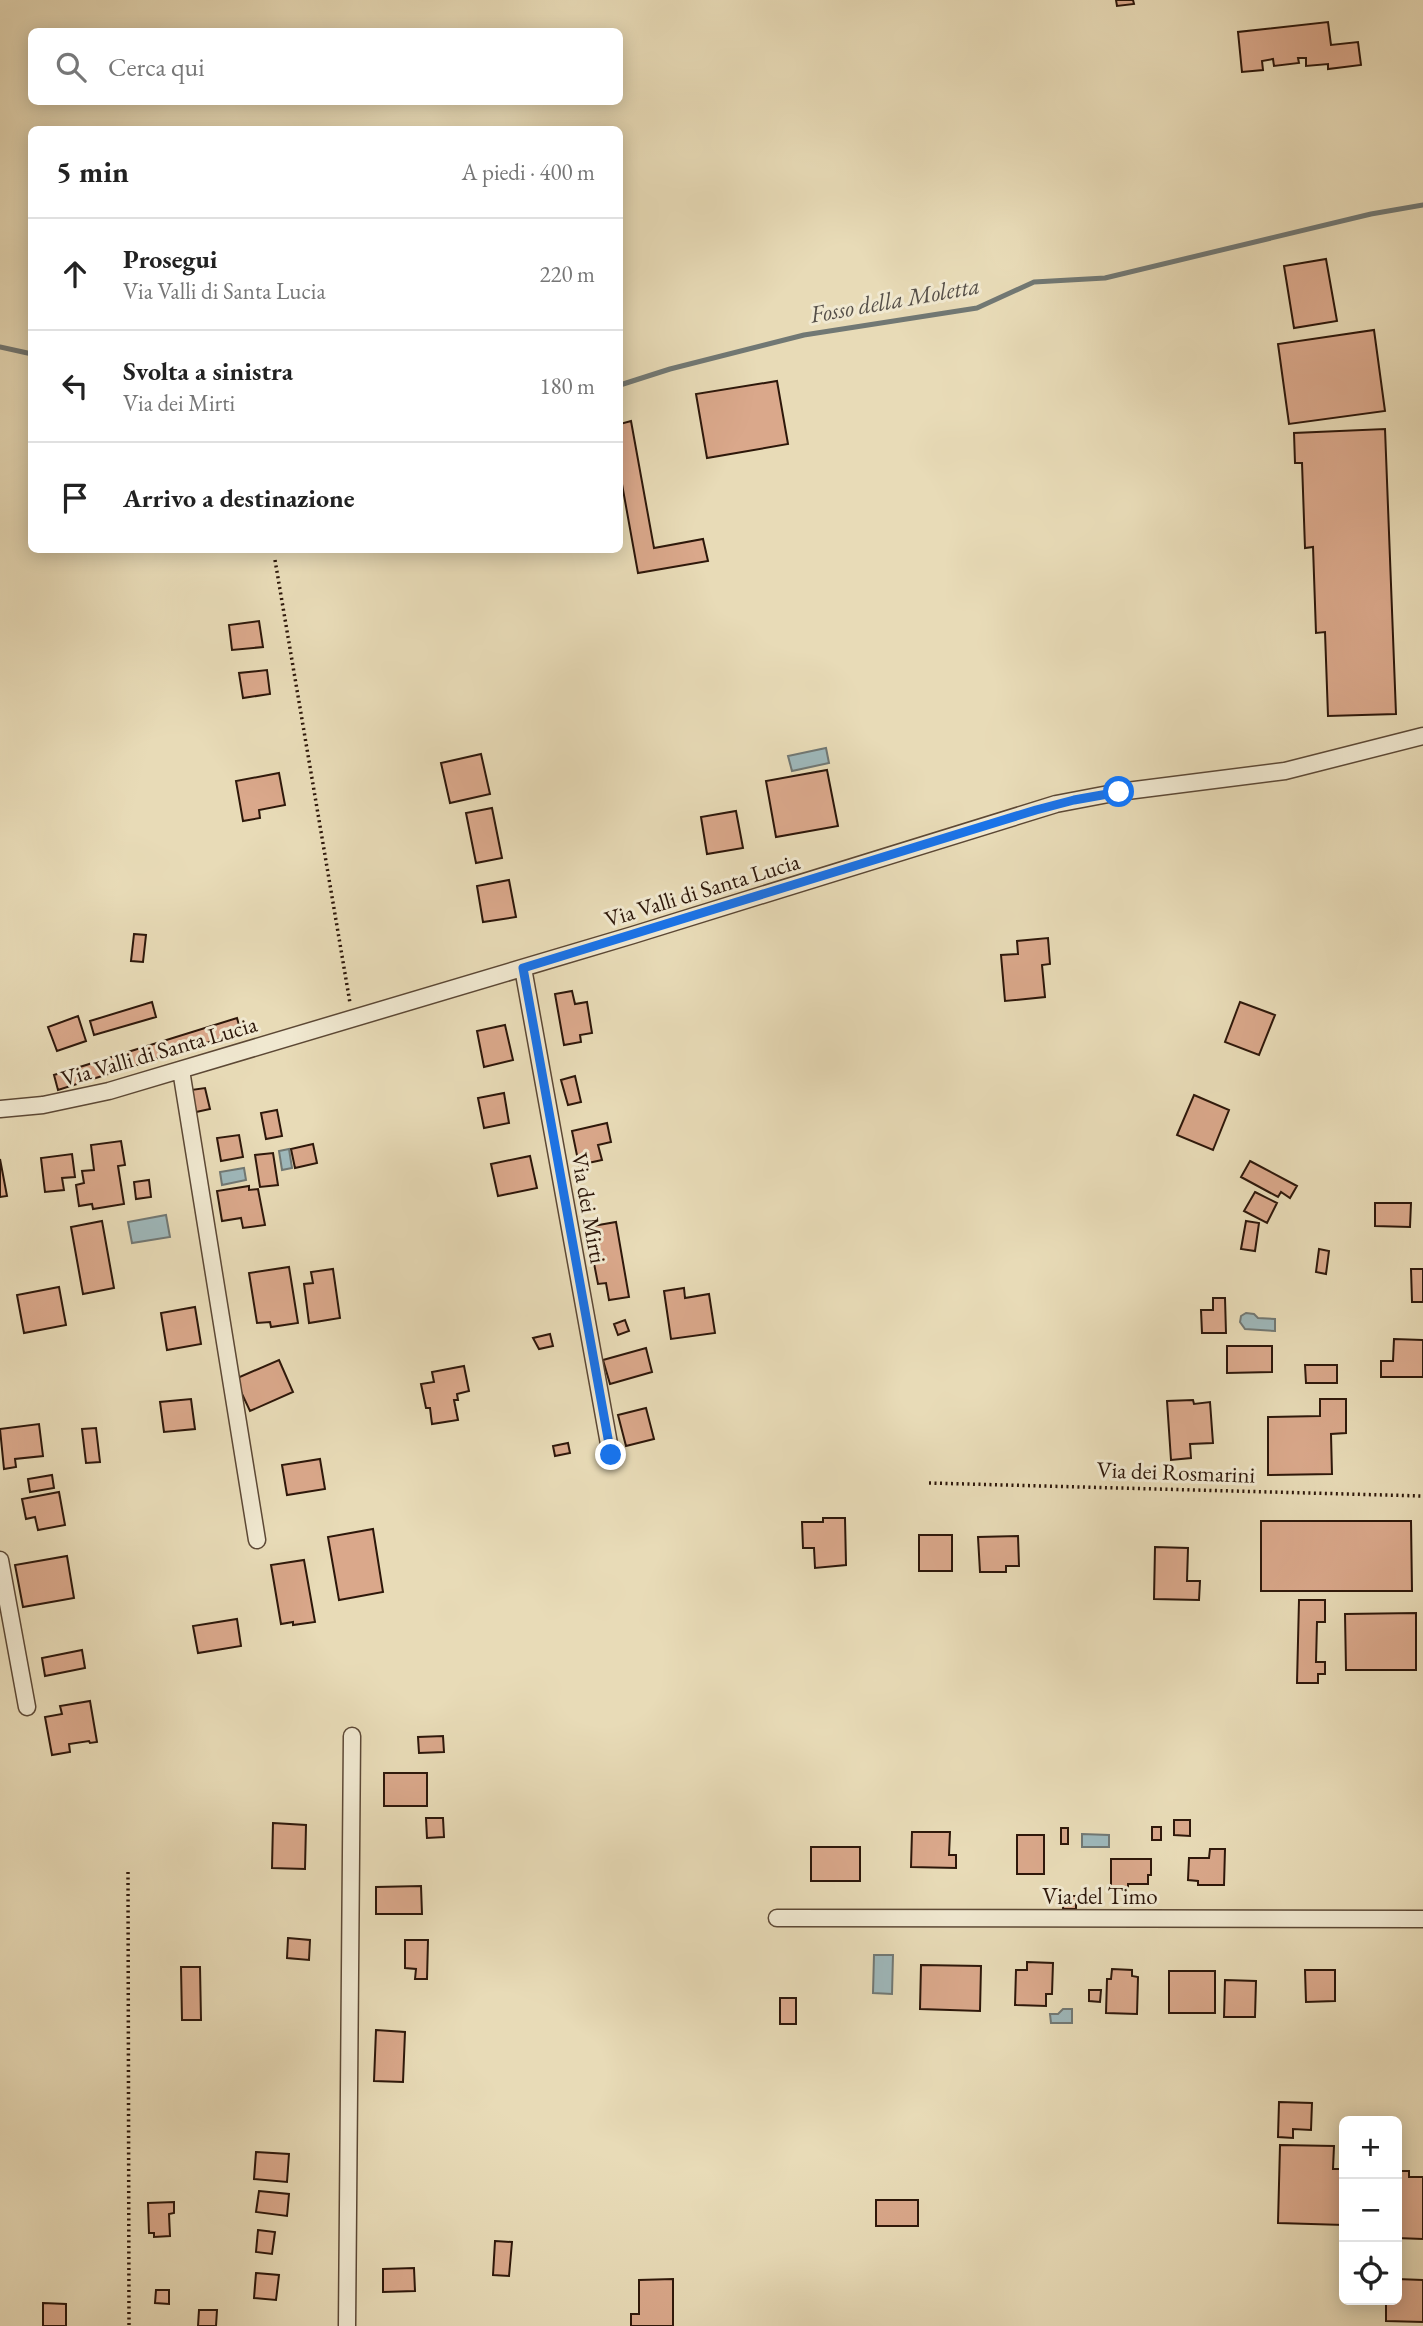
<!DOCTYPE html>
<html lang="it">
<head>
<meta charset="utf-8">
<style>
	:root { --surface:#fff; --page:#f6f6f6; --text:#222; --muted:#767676; --line:#e0e0e0 }
	body { margin:0; font-family:"EB Garamond",serif; background:var(--page); color:var(--text) }
	.controls { position:absolute; right:21px; bottom:21px; display:grid; overflow:hidden; border-radius:10px; box-shadow:0 4px 18px #0003 }
	.controls button { width:63px; height:63px; display:grid; place-items:center; padding:0; border:0; border-bottom:2px solid var(--line); background:var(--surface); color:var(--text); font:35px sans-serif }
	.stop { position:absolute; width:21px; height:21px; margin:-16px; border:5px solid #1a73e8; border-radius:50%; background:#fff }
	.stop.end { background:#1a73e8; border-color:#fff; box-shadow:0 2px 7px #0008 }
	.list { margin:0; padding:0; list-style:none }
	h2 { display:flex; justify-content:space-between; align-items:center; height:91px; margin:0; padding:0 28px; font-size:30px }
	h2 small { font-size:23px; font-weight:400; color:var(--muted) }
	.list li { display:grid; grid-template-columns:46px 1fr auto; gap:21px; align-items:center; box-sizing:border-box; height:112px; padding:0 28px; border-top:2px solid var(--line) }
	.list b { display:block; font-size:26px; white-space:nowrap }
	.list p { margin:0; font-size:23px; white-space:nowrap; color:var(--muted) }
	.list em { font-size:23px; font-style:normal; color:var(--muted) }
	.icon { flex:none; width:38px; height:38px; fill:none; stroke:currentColor; stroke-width:2; stroke-linecap:round; stroke-linejoin:round }
	.map { position:relative; flex:none; width:1423px; height:2326px; overflow:hidden }
	.search { position:absolute; background:var(--surface); box-shadow:0 4px 18px #0003; left:28px; top:28px; width:595px; height:77px; display:flex; align-items:center; gap:18px; box-sizing:border-box; padding:0 24px; border-radius:10px; color:var(--muted); font-size:26px }
	.panel { position:absolute; background:var(--surface); box-shadow:0 4px 18px #0003; left:28px; top:126px; width:595px; height:427px; border-radius:10px }
	.map>svg:first-child { display:block }
	.water { fill:#9eb8bb; stroke:#717874; stroke-width:2 }
	.lines { fill:none; stroke-linecap:round; stroke-linejoin:round }
	.stream { stroke:#717874; stroke-width:5 }
	.building { fill:#daa88b; stroke:#2d170a; stroke-width:2 }
	.street-casing { stroke:#5c4835; stroke-width:19 }
	.path { stroke:#2d170a; stroke-width:3.5; stroke-dasharray:2 3.5; stroke-linecap:butt }
	.street { stroke:#f0e8d0; stroke-width:16 }
	.route { stroke:#1a73e8; stroke-width:9 }
	.labels { text-anchor:middle; stroke-width:6; stroke-linejoin:round; paint-order:stroke }
	.street-label { font-size:23px; fill:#2d170a; stroke:#f0e8d0 }
	.water-label { font-size:24px; font-style:italic; fill:#554f48; stroke:#f0e8d0 }
</style>
</head>
<body>
<div class="map">
<svg width="1423" height="2326" viewBox="0 0 1423 2326">
	<rect width="100%" height="100%" fill="#e8dbb7"/>
	<filter id="stains"><feTurbulence type="fractalNoise" baseFrequency=".00286" numOctaves="4"/><feColorMatrix values="0 0 0 0 .2 0 0 0 0 .09 0 0 0 0 .02 0 0 0 .5 -.17"/></filter>
	<radialGradient id="worn" r=".72"><stop offset=".6" stop-color="#630" stop-opacity="0"/><stop offset="1" stop-color="#630" stop-opacity=".3"/></radialGradient>
	<path class="water" d="M826,748L829,763L792,771L788,756Z
		M289,1149L292,1168L282,1170L279,1151Z
		M244,1168L246,1180L222,1185L220,1172Z
		M166,1215L170,1237L132,1243L128,1222Z
		M1246,1313L1254,1314L1258,1318L1275,1319V1331L1245,1329L1240,1322L1241,1316Z
		M1082,1834L1109,1835V1847H1082Z
		M874,1955H893L892,1994L873,1993Z
		M1063,2009H1072V2023H1051L1050,2014H1058Z"/>
	<g class="lines">
		<path class="stream" d="M0,347L32,354
			M620,385L670,369L804,335L977,308L1034,282L1105,278L1371,214L1423,205"/>
	</g>
	<path class="building" d="M1116,0H1133L1134,4L1117,6Z
		M1328,22L1331,45L1358,42L1361,65L1328,69V64L1306,66V58H1298L1299,63L1274,66L1273,59L1262,61L1263,70L1242,72L1238,32Z
		M1326,259L1337,321L1294,328L1284,266Z
		M1374,330L1385,411L1289,424L1278,344Z
		M777,381L788,444L707,458L696,394Z
		M631,421L654,548L703,539L708,561L638,573L620,473V424Z
		M1385,429L1396,714L1328,716L1325,632L1316,633L1313,547L1305,548L1302,463H1295L1294,433Z
		M259,621L263,647L232,650L229,625Z
		M267,670L270,694L243,698L239,673Z
		M481,754L490,794L450,803L441,763Z
		M827,770L838,826L776,837L766,781Z
		M279,773L285,805L259,810L260,818L243,821L236,781Z
		M492,808L502,858L476,863L466,813Z
		M736,811L743,848L707,854L701,817Z
		M509,880L516,917L483,922L477,886Z
		M134,934L146,935L143,962L131,961Z
		M1048,938L1050,964L1042,965L1045,997L1005,1001L1001,955L1018,954L1017,941Z
		M572,991L575,1004L587,1002L592,1033L580,1035L581,1042L564,1045L555,994Z
		M152,1002L156,1017L94,1035L90,1021Z
		M1240,1002L1275,1015L1259,1055L1225,1042Z
		M78,1016L86,1041L57,1051L48,1027Z
		M237,1018L241,1032L58,1090L54,1075Z
		M505,1025L513,1060L484,1067L477,1031Z
		M575,1076L581,1102L568,1105L561,1080Z
		M205,1088L210,1109L196,1112L191,1090Z
		M504,1093L509,1123L484,1128L478,1098Z
		M1194,1095L1229,1110L1213,1150L1177,1135Z
		M277,1110L282,1136L266,1139L261,1113Z
		M607,1123L611,1142L598,1145L602,1160L579,1165L572,1131Z
		M239,1135L243,1157L221,1161L217,1138Z
		M121,1141L125,1165L118,1166L124,1204L93,1209L92,1204L79,1206L76,1185L84,1183L82,1171L94,1170L91,1145Z
		M313,1144L317,1163L295,1168L291,1149Z
		M273,1153L278,1185L260,1187L255,1155Z
		M72,1154L75,1177L62,1178L64,1190L45,1192L41,1158Z
		M530,1156L537,1188L498,1196L491,1164Z
		M0,1159L7,1196L0,1197Z
		M1250,1161L1297,1186L1290,1198L1281,1192L1278,1197L1241,1177Z
		M149,1180L151,1197L136,1199L134,1182Z
		M249,1186V1190L258,1189L265,1225L243,1228L241,1218L222,1221L217,1191Z
		M1255,1192L1277,1203L1267,1223L1244,1211Z
		M1375,1203H1411L1410,1227L1375,1226Z
		M102,1221L114,1288L83,1294L71,1227Z
		M1246,1221L1259,1223L1255,1251L1241,1249Z
		M616,1222L629,1297L609,1300L606,1283L598,1284L587,1227Z
		M1319,1249L1329,1251L1326,1274L1316,1272Z
		M289,1267L298,1323L271,1327L270,1322L257,1323L249,1273Z
		M333,1269L340,1318L309,1323L304,1284L313,1283L311,1272Z
		M1411,1269H1423V1302H1412Z
		M59,1287L66,1325L24,1333L17,1295Z
		M684,1288L685,1298L709,1294L715,1333L671,1339L664,1291Z
		M1213,1298H1225L1226,1333H1202L1201,1310H1213Z
		M195,1307L201,1344L167,1350L161,1313Z
		M625,1320L629,1331L618,1335L614,1324Z
		M550,1334L553,1346L539,1349L533,1338Z
		M1394,1339L1423,1340V1377H1381V1361H1393Z
		M1227,1346H1272V1372L1227,1373Z
		M646,1348L652,1372L610,1384L603,1360Z
		M279,1360L293,1392L250,1411L235,1379Z
		M1305,1365H1337V1383H1306Z
		M464,1366L469,1391L457,1394L458,1400H454L458,1420L432,1424L430,1408H426L421,1384L434,1382L432,1372Z
		M191,1399L195,1429L164,1432L160,1402Z
		M1320,1399H1346V1433L1331,1434L1332,1474L1268,1475V1417L1320,1416Z
		M1193,1400L1194,1404L1210,1402L1213,1443L1190,1444L1191,1458L1171,1460L1167,1401Z
		M646,1408L654,1439L626,1446L618,1415Z
		M39,1424L43,1456L15,1459L16,1467L4,1469L0,1429Z
		M96,1428L100,1462L86,1463L82,1429Z
		M568,1443L570,1453L555,1456L553,1446Z
		M320,1459L325,1489L287,1495L282,1465Z
		M52,1475L54,1488L30,1492L28,1479Z
		M59,1492L65,1525L38,1530L35,1517L26,1519L22,1499Z
		M823,1518H845L846,1565L815,1568L814,1548H803L802,1522H823Z
		M1261,1521H1411L1412,1591H1261Z
		M373,1529L383,1592L339,1600L328,1537Z
		M919,1535H952V1571H919Z
		M1018,1536L1019,1566H1006V1572H980L978,1537Z
		M1155,1547L1188,1548L1187,1581H1200L1199,1600L1154,1599Z
		M67,1556L74,1598L23,1607L15,1565Z
		M304,1560L315,1622L293,1625V1622L281,1624L271,1565Z
		M1299,1600H1325V1622H1317L1316,1662H1325V1674H1318V1683H1297Z
		M1416,1613V1670H1346L1345,1614Z
		M237,1619L241,1646L198,1653L193,1626Z
		M82,1650L85,1668L45,1676L42,1658Z
		M90,1701L97,1742L90,1743L89,1741L69,1744L70,1752L52,1755L45,1717L62,1714L60,1706Z
		M443,1736L444,1752L419,1753L418,1737Z
		M384,1773H427V1806H384Z
		M426,1818H443L444,1837L427,1838Z
		M1174,1820H1190V1836L1174,1835Z
		M273,1823L306,1825L305,1869L272,1868Z
		M1152,1827H1161V1840H1152Z
		M1061,1828H1068V1844H1061Z
		M912,1832H950L949,1855H956V1868L911,1867Z
		M1017,1835H1044V1874H1017Z
		M811,1847H860V1881H811Z
		M1210,1849H1225L1224,1885H1198V1881L1188,1880L1189,1858H1209Z
		M1111,1859H1151V1875H1148V1884H1128V1888H1111Z
		M421,1886L422,1914H376V1887Z
		M1064,1896H1076V1909H1063Z
		M288,1938L310,1940L309,1960L287,1958Z
		M405,1940H428L427,1979H415L416,1969L405,1968Z
		M1027,1962L1053,1963L1052,1994H1046V2006L1015,2005L1016,1970H1027Z
		M921,1965L981,1966L980,2011L920,2009Z
		M181,1967H200L201,2020H182Z
		M1112,1969L1132,1970V1976L1138,1977L1137,2014L1106,2013L1107,1979H1111Z
		M1305,1970H1335V2001L1306,2002Z
		M1169,1971H1215V2013H1169Z
		M1225,1980L1256,1981L1255,2017H1224Z
		M1089,1990H1101L1100,2002L1089,2001Z
		M780,1998H796V2024H780Z
		M376,2030L405,2032L403,2082L374,2081Z
		M1279,2102L1312,2103L1311,2130L1293,2129V2138L1278,2137Z
		M1280,2145L1334,2146L1333,2169H1344V2225L1278,2223Z
		M256,2152L289,2154L287,2182L254,2179Z
		M1397,2171H1409V2177H1423V2239L1397,2238Z
		M259,2191L289,2194L287,2216L256,2212Z
		M876,2200H918V2226H876Z
		M174,2202V2213L169,2214L170,2236L154,2237V2233H149L148,2203Z
		M258,2230L275,2232L272,2254L256,2252Z
		M495,2241L512,2242L509,2276L493,2275Z
		M414,2268L415,2291L383,2292V2269Z
		M256,2273L279,2275L276,2300L254,2298Z
		M673,2279V2326H631V2314H639V2280Z
		M1397,2279L1423,2280V2322L1386,2321V2300H1397Z
		M156,2290H169V2304L155,2303Z
		M43,2303L66,2304V2326H43Z
		M199,2310H217L216,2326H198Z"/>
	<g class="lines">
		<defs>
			<path id="street" d="M523,968L611,1455
				M181,1070L257,1540
				M0,1109L43,1105L109,1091L633,935L1056,804L1119,792L1285,771L1423,736
				M0,1560L27,1707
				M777,1918L1423,1919
				M347,2326L352,1736"/>
		</defs>
		<use href="#street" class="street-casing"/>
		<path class="path" d="M275,560L350,1003
			M929,1483L1423,1496
			M128,1872L129,2326"/>
		<use href="#street" class="street"/>
	</g>
	<g class="lines">
		<path class="route" d="M611,1455L523,968L1036,810L1074,800L1119,792"/>
	</g>
	<g class="labels">
		<g class="street-label">
			<text transform="translate(702 890) rotate(-17)" y="8">Via Valli di Santa Lucia</text>
			<text transform="translate(159 1051) rotate(-16)" y="8">Via Valli di Santa Lucia</text>
			<text transform="translate(589 1208) rotate(80)" y="8">Via dei Mirti</text>
			<text transform="translate(1176 1472) rotate(2)" y="8">Via dei Rosmarini</text>
			<text x="1100" y="1904">Via del Timo</text>
		</g>
		<g class="water-label">
			<text transform="translate(895 300) rotate(-10)" y="8">Fosso della Moletta</text>
		</g>
	</g>
	<rect width="100%" height="100%" filter="url(#stains)"/>
	<rect width="100%" height="100%" fill="url(#worn)"/>
</svg>
<div class="controls">
<button>+</button>
<button>−</button>
<button><svg class="icon" aria-label="locate" viewBox="0 0 24 24"><circle cx="12" cy="12" r="6"/><path d="M12 2v4M12 18v4M2 12h4M18 12h4"/></svg></button>
</div>
<div class="stop" style="left:1119px;top:792px"></div>
<div class="stop end" style="left:611px;top:1455px"></div>
<div class="search"><svg class="icon" aria-label="search" viewBox="0 0 24 24"><circle cx="10" cy="10" r="6"/><path d="M15 15l6 6"/></svg>Cerca qui</div>
<section class="panel">
<h2>5 min<small>A piedi · 400 m</small></h2>
<ul class="list">
<li><svg class="icon" aria-label="ahead" viewBox="0 0 24 24"><path d="M12 20V5M6 11l6-6 6 6"/></svg><div><b>Prosegui</b><p>Via Valli di Santa Lucia</p></div><em>220 m</em></li>
<li><svg class="icon" aria-label="left" viewBox="0 0 24 24"><path d="M17 20v-9H6M10 6l-5 5 5 5"/></svg><div><b>Svolta a sinistra</b><p>Via dei Mirti</p></div><em>180 m</em></li>
<li><svg class="icon" aria-label="arrive" viewBox="0 0 24 24"><path d="M6 21V4h12l-3 4 3 4H6"/></svg><div><b>Arrivo a destinazione</b></div></li>
</ul>
</section>
</div>
</body>
</html>
